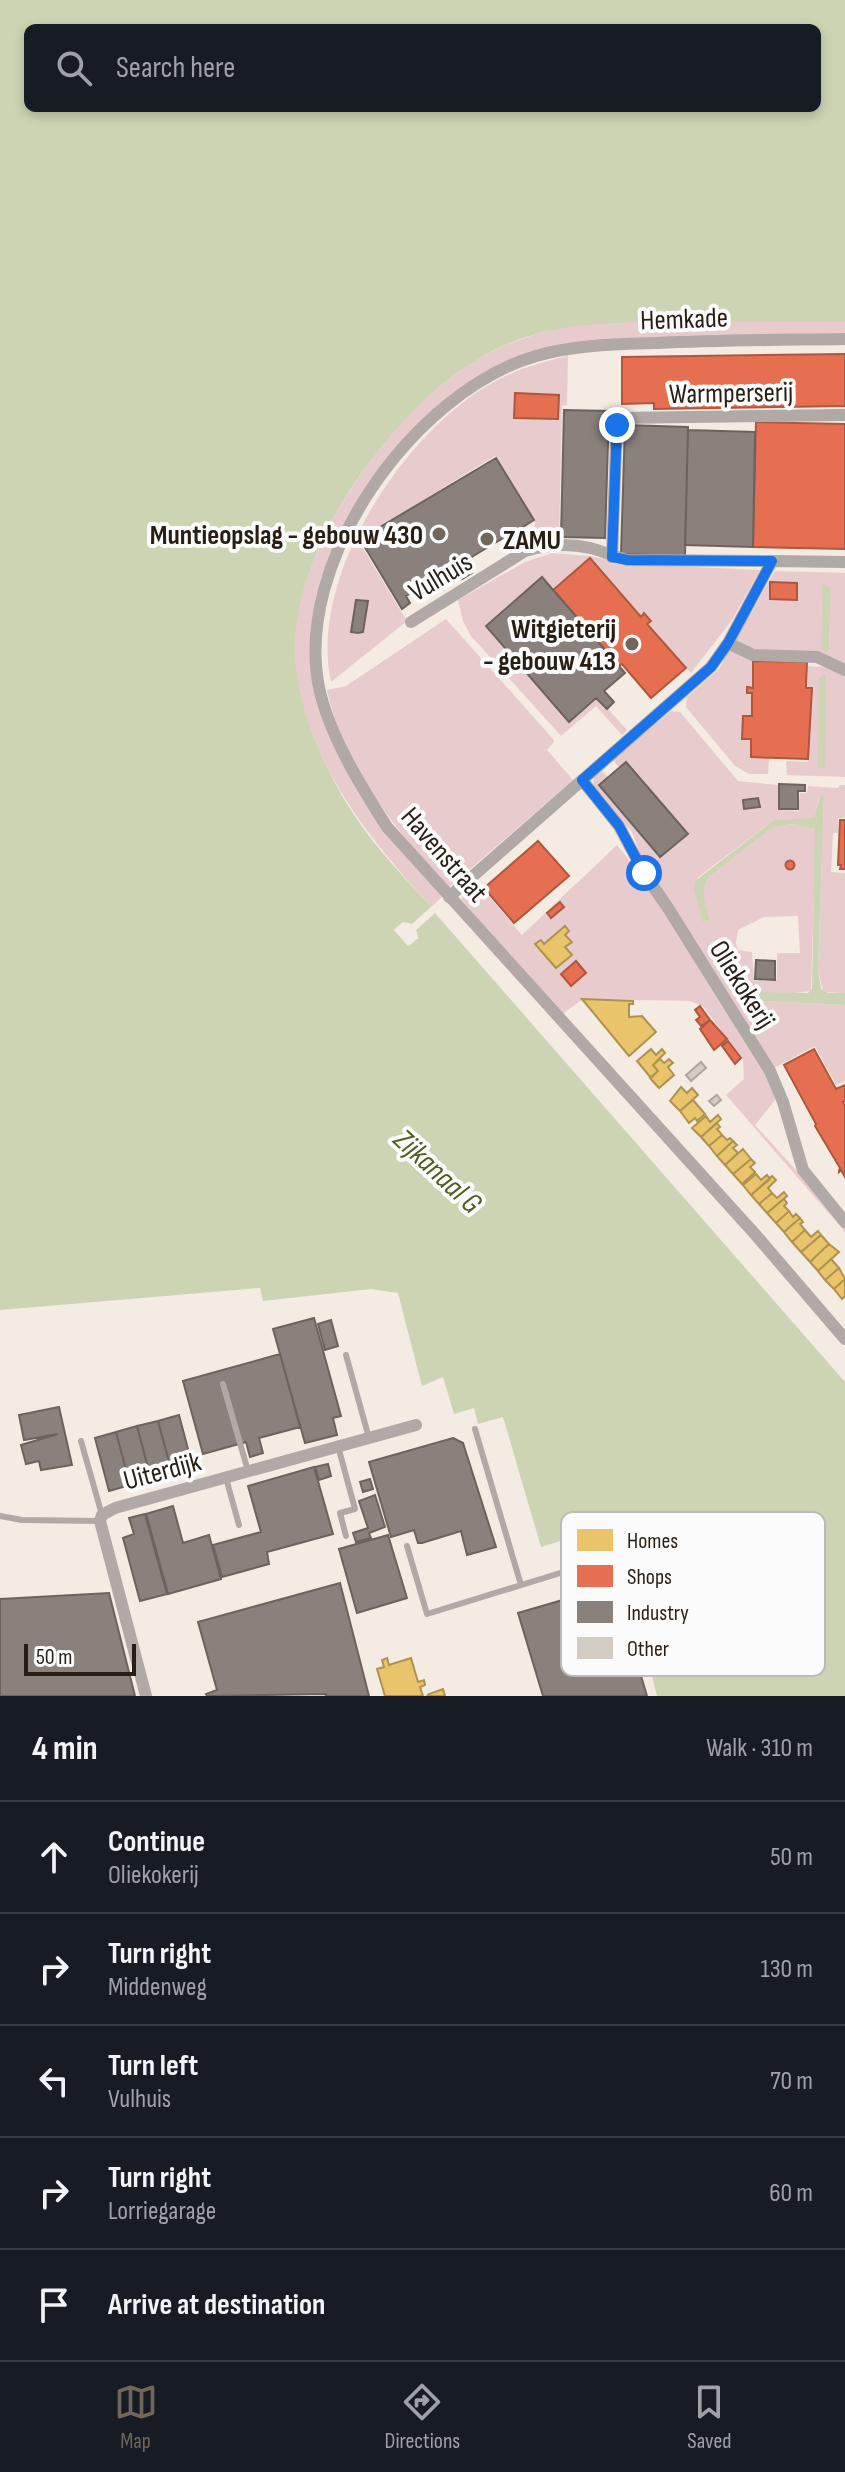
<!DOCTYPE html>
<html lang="en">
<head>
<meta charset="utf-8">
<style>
	:root { --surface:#171b24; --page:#20242c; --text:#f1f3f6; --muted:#9ea1a6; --line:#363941; --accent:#70665c }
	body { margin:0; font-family:"Sofia Sans Condensed",sans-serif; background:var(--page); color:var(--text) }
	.scale { position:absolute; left:24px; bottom:20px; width:112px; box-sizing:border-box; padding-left:8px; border:4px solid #291e14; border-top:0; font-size:22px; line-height:28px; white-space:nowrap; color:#291e14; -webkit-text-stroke:6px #fbfbfb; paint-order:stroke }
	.stop { position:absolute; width:24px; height:24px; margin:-18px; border:6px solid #1a73e8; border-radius:50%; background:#fff }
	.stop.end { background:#1a73e8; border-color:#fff; box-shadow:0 2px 8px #0008 }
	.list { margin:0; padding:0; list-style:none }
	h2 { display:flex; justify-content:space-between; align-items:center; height:104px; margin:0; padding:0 32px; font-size:34px }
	h2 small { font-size:26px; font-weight:400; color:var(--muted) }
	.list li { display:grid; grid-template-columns:52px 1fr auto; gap:24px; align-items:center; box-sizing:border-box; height:112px; padding:0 32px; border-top:2px solid var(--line) }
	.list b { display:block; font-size:30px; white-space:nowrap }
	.list p { margin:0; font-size:26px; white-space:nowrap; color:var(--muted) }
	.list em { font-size:26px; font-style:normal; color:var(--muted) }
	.icon { flex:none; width:44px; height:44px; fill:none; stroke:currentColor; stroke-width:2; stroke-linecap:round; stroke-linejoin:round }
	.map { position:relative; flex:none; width:845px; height:1696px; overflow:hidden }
	.search { position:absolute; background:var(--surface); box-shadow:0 4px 12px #0003; left:24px; right:24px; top:24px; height:88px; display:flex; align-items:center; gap:20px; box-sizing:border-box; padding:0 28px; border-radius:12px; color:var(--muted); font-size:30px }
	.sheet { height:664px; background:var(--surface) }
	nav { display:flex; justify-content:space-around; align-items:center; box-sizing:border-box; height:112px; border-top:2px solid var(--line); background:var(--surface); font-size:22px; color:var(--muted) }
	nav a { display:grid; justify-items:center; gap:4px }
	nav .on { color:var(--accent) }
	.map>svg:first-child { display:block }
	.green { fill:#e8cbcc; fill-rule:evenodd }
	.water { fill:#ccd4b3; fill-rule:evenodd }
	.pier { fill:#f4ebe2 }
	.homes { fill:#e9c46a; stroke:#af9250; stroke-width:2 }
	.shops { fill:#e76f51; stroke:#ae573f; stroke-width:2 }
	.industry { fill:#8a817c; stroke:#6d635d; stroke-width:2 }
	.building { fill:#d2ccc2; stroke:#aca79c; stroke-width:2 }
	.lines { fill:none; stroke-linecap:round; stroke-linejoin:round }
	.service { stroke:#b0a9a6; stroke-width:6 }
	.minor { stroke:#b0a9a6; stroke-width:12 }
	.route { stroke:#1a73e8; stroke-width:10 }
	.poi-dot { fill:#70665c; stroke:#fbfbfb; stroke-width:3 }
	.labels { text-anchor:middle; stroke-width:8; stroke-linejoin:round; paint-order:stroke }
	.street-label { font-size:28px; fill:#291e14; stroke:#fbfbfb }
	.poi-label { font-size:28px; font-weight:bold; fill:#291e14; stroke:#fbfbfb; text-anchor:end }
	.water-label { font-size:30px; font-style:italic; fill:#4d5e1f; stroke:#fbfbfb }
	.key { fill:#fbfbfb; stroke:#bcb9b6; stroke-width:2 }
	.key-label { font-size:22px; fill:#291e14 }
</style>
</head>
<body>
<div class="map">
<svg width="845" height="1696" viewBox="0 0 845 1696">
	<rect width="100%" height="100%" fill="#f4ebe2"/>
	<path class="green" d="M599,322H845V337L591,344L485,372L462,387L419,426L336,549L313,665L347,764L442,897L431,907C369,837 317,776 297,681C274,570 390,408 483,356C520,336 558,327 599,322Z
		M568,356L567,405L562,406L559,541L534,540L535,520L495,456L358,540L407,621L331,682C308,577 404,431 494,382C517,369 542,362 568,356Z
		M552,553L590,556L626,564L760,570L732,620L691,673L648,624L651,620L645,613L641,616L591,557L554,588L542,576L486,626L569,722L597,697L627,730L622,735L596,706L561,736L471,636L463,621L458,600L525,562Z
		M775,571L845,573V663L752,651L735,641ZM822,586L831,587L829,649H821Z
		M446,619L553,739L554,742L547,750L573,780L448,888C396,830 344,768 327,690L346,686Z
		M729,650L753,659L752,687L747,688V694H752V716H742V739L751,740V757L769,758L768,774H749L735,766L686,707L687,697L719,669Z
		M808,666L826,667L845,674V777L787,775L786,761L808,762L812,687H808Z
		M671,711L680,712L738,781L778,785V810L798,811L800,793H807L808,786L838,788L840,785H845V818H838V833H833L831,872L845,873V993L823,992L818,970L824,798L819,797L814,819L774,820L697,878L704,922L710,920C705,906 700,891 708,878L772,828L792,824L816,829L811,991L787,994L740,992L724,967L719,946L713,947L720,973L739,1000L845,1005V1081L836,1085L815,1046L774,1068L646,869L632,832L593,788L594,777L602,771L608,777L599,786L659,858L688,835L626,762L619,767L613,760ZM798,916L800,953H777V980L754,981L752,952L738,950L736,943L738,930L764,917Z
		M617,845L647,883L772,1083L775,1100L755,1125L845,1224V1232L726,1095L744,1079L743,1060L703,1006L690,1001L583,999L561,1015L461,899L478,884L522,935Z"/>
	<path class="water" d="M0,0H845V322C793,322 740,322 688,322C633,322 580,320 526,337C464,357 416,404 376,454C334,506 291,589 295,658C298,712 329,780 361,825C381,854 407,880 431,907L412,924L403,922L394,930L409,946L418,938L416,930L435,913L845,1382V1696H657L636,1611L643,1604L612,1571L624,1559L614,1547L601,1557L582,1534L541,1547L503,1417L478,1424L474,1408L454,1414L443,1377L422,1386L398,1293L371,1289L263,1301L260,1288L0,1310ZM28,28H817V108H28Z
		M822,585L831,587L829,650L825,652L821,649Z
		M824,674H826L825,767L818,769L819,678Z
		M820,795L824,797L818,970L821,989L828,993H845V1005L739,1000L720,973L712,946H719L724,967L740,992L808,993L812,989L815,829L792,824L772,828L708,878C700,891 706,906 710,920L703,922L694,889L695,881L774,820L814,818Z"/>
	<path class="pier" d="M434,905V909L438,910L416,930L418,938L408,946L394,930L403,922L412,924Z"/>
	<path class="homes" d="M565,926L569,931L565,935L572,942L565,947L572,955L556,968L535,944L541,940L544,944Z
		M582,999L633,1001V1004H629V1017L642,1016L656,1032L629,1056Z
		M651,1049L656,1055L662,1049L665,1053L653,1065L658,1071L651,1078L637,1061Z
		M660,1059L664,1063L669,1059L673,1063L668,1067L674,1075L659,1088L650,1078L658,1071L653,1065Z
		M681,1087L687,1093L692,1088L698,1095L680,1111L670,1101Z
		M693,1100L705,1114L697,1121L695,1118L689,1123L680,1111Z
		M718,1115L721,1119L701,1137L692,1128L706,1116L710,1122Z
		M717,1123L720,1127L717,1129L722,1135L709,1146L701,1137Z
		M722,1135L727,1140L730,1138L733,1141L717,1156L709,1146Z
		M733,1141L737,1145L733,1148L738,1153L725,1165L717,1156Z
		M743,1149L751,1159L733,1174L725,1165Z
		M751,1159L755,1163L750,1167L755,1172L742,1184L733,1174Z
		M756,1174L761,1180L767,1175L770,1179L751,1195L743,1185Z
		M772,1176L776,1180L768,1188L772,1193L759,1204L751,1195Z
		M784,1192L787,1196L767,1213L759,1204L772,1193L777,1198Z
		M784,1199L787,1203L784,1206L789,1211L776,1223L767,1213Z
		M789,1211L793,1217L796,1214L800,1218L784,1232L776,1223Z
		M800,1218L803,1222L800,1224L805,1230L792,1242L784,1232Z
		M805,1230L811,1237L818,1231L821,1235L801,1252L792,1242Z
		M821,1235L829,1244L810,1262L801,1252Z
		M829,1244L839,1252L818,1271L810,1262Z
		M831,1259L839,1268L825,1280L818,1271Z
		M839,1268L845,1279L834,1289L825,1280Z
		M845,1279V1296L842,1299L834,1289Z
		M387,1658L389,1665L411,1658L418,1682L424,1680L425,1685L420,1687L423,1696H385L377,1669L384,1667L382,1660Z
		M443,1689L445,1696H427L429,1694Z"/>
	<path class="shops" d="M845,354V406L654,409V403L622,404V357Z
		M515,393L559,395L558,419L514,418Z
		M756,422L845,424V549L753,547Z
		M590,558L641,617L644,613L651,621L647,624L686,668L651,698L622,664L619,666L553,590Z
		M770,582L797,583V600L770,599Z
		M753,661L807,662L806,688H812L808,759L751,757V739H742L743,716H752V693H747V687L753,688Z
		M840,820H845V869H840L841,865H838Z
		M538,841L569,876L514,923L484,888Z
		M785.5 865a4.5 4.5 0 1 1 9 0a4.5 4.5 0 1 1-9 0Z
		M560,902L564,907L551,918L547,913Z
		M576,961L586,973L571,986L561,974Z
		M700,1006L710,1020L701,1026L696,1020L700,1017L695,1010Z
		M710,1020L727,1039L714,1050L700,1029Z
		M728,1041L741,1058L735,1064L722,1046Z
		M814,1049L836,1089L845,1085V1101L843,1102L845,1106V1177L841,1170L839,1172V1171L840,1168L815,1126L816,1124L784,1065Z"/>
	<path class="industry" d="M564,410L609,411L605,538L561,537Z
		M625,425L688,427L685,556L621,554Z
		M688,430L755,432L753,547L685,545Z
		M496,458L534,520L523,527L528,536L519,541L513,532L465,561L472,573L462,579L455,567L406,596L410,603L402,609L360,539Z
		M542,577L625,673L604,691L614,702L607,709L596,698L569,722L486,626Z
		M356,600L368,601L363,632L358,633L351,632Z
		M626,762L688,834L660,857L599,785Z
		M779,784L805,785V791H798V809H779Z
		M758,798L760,807L744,809L743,800Z
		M756,960L775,961V980L755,979Z
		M314,1318L341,1416L333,1418L337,1435L305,1443L273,1329Z
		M331,1320L338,1346L325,1350L318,1324Z
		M280,1354L300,1427L259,1438L263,1453L250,1457L246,1442L203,1454L183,1381Z
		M59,1407L72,1465L41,1470L39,1461L26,1464L21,1445L58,1434L24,1440L19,1415Z
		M179,1415L193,1468L172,1473L158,1421Z
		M158,1421L172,1473L151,1479L137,1426Z
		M137,1426L151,1479L130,1485L116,1432Z
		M116,1432L130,1485L109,1491L95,1438Z
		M453,1438L463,1443L496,1547L467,1555L461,1531L422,1543H418L414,1530L391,1537L369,1462Z
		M328,1464L331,1476L319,1480L315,1467Z
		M314,1467L333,1534L267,1552L269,1564L222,1577L213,1545L261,1532L248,1486Z
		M370,1479L373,1489L363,1492L360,1482Z
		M375,1495L385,1527L369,1533L371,1538L356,1542L353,1533L368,1528L359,1501Z
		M173,1506L183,1543L209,1535L221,1579L168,1594L146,1514Z
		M145,1514L167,1594L140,1601L123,1538L134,1534L129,1518Z
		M388,1535L407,1598L357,1613L339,1549Z
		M340,1583L369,1696H326V1694L207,1696L206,1694L217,1690L198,1622Z
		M614,1585L647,1696H543L518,1613Z
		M109,1593L135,1696H0V1599Z"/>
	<path class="building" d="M701,1062L706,1068L691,1081L686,1075Z
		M717,1095L721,1100L714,1106L709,1101Z"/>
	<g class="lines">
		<path class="service" d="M346,1355L369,1438
			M223,1384L248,1471
			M475,1429L521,1585
			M81,1441L102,1515
			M338,1446L355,1509L340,1513L346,1536
			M226,1478L239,1525
			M0,1516L22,1520L100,1521
			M407,1546L427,1614L583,1566"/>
		<path class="minor" d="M845,339C782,340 720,340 657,343C617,344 574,345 536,356C415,391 290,563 320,692C331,738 362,788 387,827L754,1233L845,1339
			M612,557L617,418L845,415
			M411,622L525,551C545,545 569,543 590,548C603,551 614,557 628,560L772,561
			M728,643L753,655L817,657L845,670
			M582,780L619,826L644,873L668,908L770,1071L783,1102L803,1170L845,1222
			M449,897L711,667L728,643L772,561L845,562
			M146,1696L100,1521L102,1515L115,1508L416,1425"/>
	</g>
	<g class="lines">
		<path class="route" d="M617,425L612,557L628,560L772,561L728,643L711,667L582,780L619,826L644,873"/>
	</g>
	<g class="poi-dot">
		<circle cx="439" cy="534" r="8"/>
		<circle cx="487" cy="539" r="8"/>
		<circle cx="632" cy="644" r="8"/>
	</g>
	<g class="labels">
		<g class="street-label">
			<text transform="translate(684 318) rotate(-2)" y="10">Hemkade</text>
			<text transform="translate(731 392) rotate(-1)" y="10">Warmperserij</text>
			<text transform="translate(440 576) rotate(-31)" y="10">Vulhuis</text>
			<text transform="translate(445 854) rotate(49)" y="10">Havenstraat</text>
			<text transform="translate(743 984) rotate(58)" y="10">Oliekokerij</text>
			<text transform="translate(162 1470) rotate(-15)" y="10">Uiterdijk</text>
		</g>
		<g class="poi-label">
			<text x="423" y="544">Muntieopslag - gebouw 430</text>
			<text x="503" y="549" text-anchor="start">ZAMU</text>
			<text x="616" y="638">Witgieterij<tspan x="616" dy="32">- gebouw 413</tspan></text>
		</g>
		<g class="water-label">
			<text transform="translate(438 1171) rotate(43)" y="10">Zijkanaal G</text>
		</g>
	</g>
	<rect x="561" y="1512" width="264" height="164" rx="12" class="key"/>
	<rect x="577" y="1529" width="36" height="22" fill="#e9c46a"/>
	<rect x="577" y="1565" width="36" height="22" fill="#e76f51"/>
	<rect x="577" y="1601" width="36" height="22" fill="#8a817c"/>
	<rect x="577" y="1637" width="36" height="22" fill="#d2ccc2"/>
	<g class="key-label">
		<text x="627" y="1548">Homes</text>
		<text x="627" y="1584">Shops</text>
		<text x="627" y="1620">Industry</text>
		<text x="627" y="1656">Other</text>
	</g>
</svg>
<div class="scale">50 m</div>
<div class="stop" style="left:644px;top:873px"></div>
<div class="stop end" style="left:617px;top:425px"></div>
<div class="search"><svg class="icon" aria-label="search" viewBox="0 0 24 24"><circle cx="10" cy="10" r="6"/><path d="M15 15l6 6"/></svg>Search here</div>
</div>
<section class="sheet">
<h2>4 min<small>Walk · 310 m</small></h2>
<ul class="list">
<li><svg class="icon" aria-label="ahead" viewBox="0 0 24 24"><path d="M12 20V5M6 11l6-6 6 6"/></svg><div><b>Continue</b><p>Oliekokerij</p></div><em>50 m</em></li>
<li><svg class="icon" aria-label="right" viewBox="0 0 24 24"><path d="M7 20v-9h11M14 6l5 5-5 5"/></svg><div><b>Turn right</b><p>Middenweg</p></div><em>130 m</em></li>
<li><svg class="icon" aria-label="left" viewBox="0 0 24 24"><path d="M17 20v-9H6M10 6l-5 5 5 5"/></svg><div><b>Turn left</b><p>Vulhuis</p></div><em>70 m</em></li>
<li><svg class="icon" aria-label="right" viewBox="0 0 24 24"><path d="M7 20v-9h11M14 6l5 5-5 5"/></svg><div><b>Turn right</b><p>Lorriegarage</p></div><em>60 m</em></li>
<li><svg class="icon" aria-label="arrive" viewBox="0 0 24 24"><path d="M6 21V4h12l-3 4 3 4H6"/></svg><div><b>Arrive at destination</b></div></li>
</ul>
</section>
<nav>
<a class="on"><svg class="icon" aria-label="map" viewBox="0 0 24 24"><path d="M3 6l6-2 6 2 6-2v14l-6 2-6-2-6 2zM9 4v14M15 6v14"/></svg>Map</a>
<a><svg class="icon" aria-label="directions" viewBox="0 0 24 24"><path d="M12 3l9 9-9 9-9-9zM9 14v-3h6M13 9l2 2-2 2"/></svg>Directions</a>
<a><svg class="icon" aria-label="saved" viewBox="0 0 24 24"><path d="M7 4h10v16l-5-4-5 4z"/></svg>Saved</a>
</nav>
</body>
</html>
